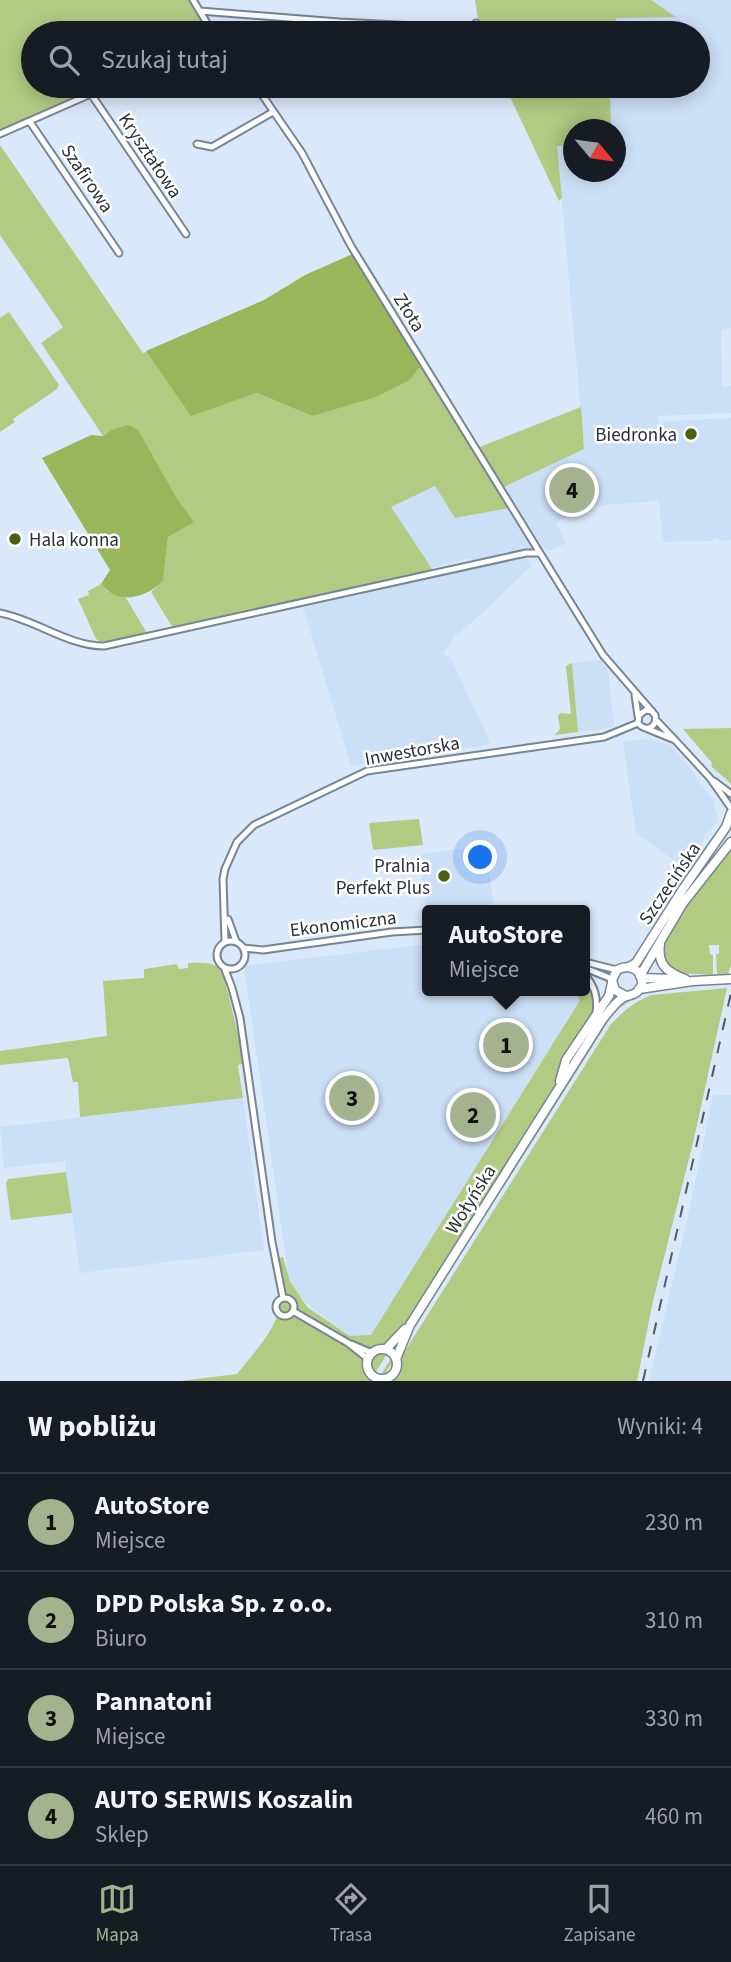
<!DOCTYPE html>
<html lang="pl">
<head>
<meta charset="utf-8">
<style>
	:root { --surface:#171b24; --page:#242831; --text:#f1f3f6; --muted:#9ea1a6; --line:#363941; --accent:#a6b28e }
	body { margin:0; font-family:"Source Sans 3",sans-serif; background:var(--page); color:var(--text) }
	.compass { position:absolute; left:563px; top:119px; width:63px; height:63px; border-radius:50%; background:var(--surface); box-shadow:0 4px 18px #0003; rotate:119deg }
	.you { position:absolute; left:481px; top:858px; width:24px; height:24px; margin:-18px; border:5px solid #fff; border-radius:50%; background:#1a73e8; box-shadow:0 0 0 10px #1a73e833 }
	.badge { display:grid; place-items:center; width:46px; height:46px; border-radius:50%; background:var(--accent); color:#111; font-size:23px; font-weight:700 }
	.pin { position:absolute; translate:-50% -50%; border:4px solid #fff; box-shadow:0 2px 7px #0006 }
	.popup { position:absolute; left:422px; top:905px; width:168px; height:91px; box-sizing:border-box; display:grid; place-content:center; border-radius:7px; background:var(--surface); filter:drop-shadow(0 2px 5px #0005); font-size:23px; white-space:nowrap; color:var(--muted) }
	.popup b { font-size:26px; color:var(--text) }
	.popup::after { content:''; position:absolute; left:50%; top:100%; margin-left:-14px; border:14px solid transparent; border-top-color:var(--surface) }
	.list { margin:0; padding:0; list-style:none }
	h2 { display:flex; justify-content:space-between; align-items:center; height:91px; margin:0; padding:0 28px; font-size:30px }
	h2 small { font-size:23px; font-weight:400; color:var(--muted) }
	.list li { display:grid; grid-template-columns:46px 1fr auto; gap:21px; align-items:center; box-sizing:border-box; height:98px; padding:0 28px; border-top:2px solid var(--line) }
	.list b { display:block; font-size:26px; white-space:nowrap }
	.list p { margin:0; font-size:23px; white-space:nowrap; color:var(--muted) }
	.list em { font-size:23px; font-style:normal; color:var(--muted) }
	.icon { flex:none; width:38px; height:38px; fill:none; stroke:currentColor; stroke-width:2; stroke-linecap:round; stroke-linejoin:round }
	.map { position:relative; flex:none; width:731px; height:1381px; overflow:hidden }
	.search { position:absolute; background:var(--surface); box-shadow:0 4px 18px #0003; left:21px; right:21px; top:21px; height:77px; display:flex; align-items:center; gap:18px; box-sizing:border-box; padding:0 24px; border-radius:38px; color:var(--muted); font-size:26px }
	.sheet { height:483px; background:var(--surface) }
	nav { display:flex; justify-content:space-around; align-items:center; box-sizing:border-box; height:98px; border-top:2px solid var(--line); background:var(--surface); font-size:19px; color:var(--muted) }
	nav a { display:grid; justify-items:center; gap:4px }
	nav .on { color:var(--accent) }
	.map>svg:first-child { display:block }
	.built { fill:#cbdff6 }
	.green { fill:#b1cb83 }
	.forest { fill:#98b75b }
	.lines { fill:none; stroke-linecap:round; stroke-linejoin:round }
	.minor-casing { stroke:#768493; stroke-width:9 }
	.secondary-casing { stroke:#768493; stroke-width:11 }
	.minor { stroke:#fff; stroke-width:5 }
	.secondary { stroke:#fff; stroke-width:8 }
	.rail { stroke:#515962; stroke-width:2; stroke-dasharray:12 12; stroke-linecap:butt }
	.poi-dot { fill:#4a620f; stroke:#fff; stroke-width:2.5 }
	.labels { text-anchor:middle; stroke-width:5; stroke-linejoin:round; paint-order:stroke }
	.street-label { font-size:19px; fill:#2a3036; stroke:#fff }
	.poi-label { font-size:19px; fill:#2a3036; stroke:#fff; text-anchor:end }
</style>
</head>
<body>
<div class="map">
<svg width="731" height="1381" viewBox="0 0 731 1381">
	<rect width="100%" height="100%" fill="#dae9fa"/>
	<path class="built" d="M651,0H731V328L721,329L722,386H731V413L657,416L659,424L669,421L731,418V540L720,541L715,537L712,541L663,542L659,501L589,506L556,522L566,543L549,551L543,548L504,487L584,448L557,145H573L574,172H616V130L611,129L610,86H698V33H614L615,17L675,16Z
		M435,486L455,518L509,508L532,546L531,550L474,562L470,558L430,568L391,507Z
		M527,557L530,567L485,611L455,636L443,654L451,658L490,742L487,745L351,766L303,607Z
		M601,660L608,671L614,727L578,732L572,663Z
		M647,739L671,745L687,764L713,800L718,820L684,867L636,833L623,742Z
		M486,845L494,910H427V918L419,855Z
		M427,944V991H574L580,999L371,1335L351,1336L313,1309L299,1295L288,1275L244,966Z
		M713,1095H731V1381H649L687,1221Z
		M243,1098L264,1250L80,1273L65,1161L4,1168L0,1127Z"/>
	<path class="green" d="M0,0H189L209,33H33V86H99L0,131Z
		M475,0H651L676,17L616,18L614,33H480Z
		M505,86H610L611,129L574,130L573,145L557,146L562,198L559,201Z
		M0,145L143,353L147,352L191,415L257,393L312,416L410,380L419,368L427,366L477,448L581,407L584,449L504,487L499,491L509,508L455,518L435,486L391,507L434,572L173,628L151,592L163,581L168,537L193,522L176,497L111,430L103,436L41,343L63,327L0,235Z
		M9,312L59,385L56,390L13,419L15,422L0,432V318Z
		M101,584L107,591L126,598L147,633L103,643L96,639L78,599L89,595L88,591Z
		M572,663L578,732L555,735L560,729L558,716L560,713L571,714L566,666Z
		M731,728V784L711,766L712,763L683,729Z
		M419,819L423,845L373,850L369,823Z
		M731,849V965L727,976H721L717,973L716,954H719V945H709L710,954L713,955V975L678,973L665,965L661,950L688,901Z
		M188,963C203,963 213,961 223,972L245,1063L238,1065L243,1098L80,1117L78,1082H73L68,1058L0,1065V1051L107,1036L103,981L144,978V969L177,964L179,969L188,968Z
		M731,982V984C689,986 646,982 613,1014L381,1380L380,1376L607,1019C643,979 681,985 731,982Z
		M585,985L591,991L594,1010L565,1057L556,1087L370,1381H180L237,1374C254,1352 280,1326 282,1297C283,1284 280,1271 278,1258L283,1257L290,1281L307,1307L350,1336L371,1335L580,1000L575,991H585Z
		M727,988L693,1143L653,1301L637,1381H386L611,1024C624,1011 635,1001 652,995Z
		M66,1172L72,1213L11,1220L6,1183L8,1179Z"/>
	<path class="forest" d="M357,252L427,366L419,368L410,380L376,397L312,416L257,393L191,416L146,351L264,300L305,275Z
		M128,425L138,430L176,497L194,522L168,537L163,581C145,598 119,606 101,584L110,570L42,458L91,435L103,436L111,430Z"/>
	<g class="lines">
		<defs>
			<path id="minor" d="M193,0L213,33
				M200,11L339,22L435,27L466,31L476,23
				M256,86L302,153L351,246L540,553
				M91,94L186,234
				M30,122L119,253
				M0,134L109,86
				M197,144L212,147L273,112
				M0,613C36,620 68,646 104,646L526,553H540L603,655L655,715C658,727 646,733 638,723L639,715L646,710L652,711
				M635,695L638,716
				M648,729L675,740L656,720
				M675,740L710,778L731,808
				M714,781L731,794
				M228,919L236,941
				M217 955a14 14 0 1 1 28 0a14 14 0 1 1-28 0Z
				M225,942L223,879L225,869L237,842L254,825L367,771L604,737L638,723
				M243,948L263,950L392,932L427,930
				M585,962L617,970
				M224,967L232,988L240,1018L272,1242L283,1298
				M585,968L612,979
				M585,975C595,987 598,998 596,1013
				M276 1307a9 9 0 1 1 18 0a9 9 0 1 1-18 0Z
				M293,1311L348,1343L368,1359
				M351,1344L372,1353"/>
			<path id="secondary" d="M660,944C657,965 667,972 685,979
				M629,967L636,963L683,889L726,827L731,813
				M640,976L683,903L731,842
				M641,978L673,979
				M639,989L693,981L731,979
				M560,1081L566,1060L609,996L612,983
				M367 1364a15 15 0 1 1 30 0a15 15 0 1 1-30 0Z
				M386,1349L405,1329
				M396,1359L410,1325L602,1020C608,1013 614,1004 621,999C626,995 632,996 637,992C651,979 634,960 617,970L612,980L615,990L626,996"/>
		</defs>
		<use href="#minor" class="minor-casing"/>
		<use href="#secondary" class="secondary-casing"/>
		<use href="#minor" class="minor"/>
		<use href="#secondary" class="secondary"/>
		<path class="rail" d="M643,1381L731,993"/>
	</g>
	<g class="poi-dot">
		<circle cx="691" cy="434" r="7"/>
		<circle cx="15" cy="539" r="7"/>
		<circle cx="444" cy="876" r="7"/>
	</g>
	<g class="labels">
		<g class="street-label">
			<text transform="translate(151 155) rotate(56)" y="7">Kryształowa</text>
			<text transform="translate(88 178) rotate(56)" y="7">Szafirowa</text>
			<text transform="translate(410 312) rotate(58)" y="7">Złota</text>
			<text transform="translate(412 750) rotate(-10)" y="7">Inwestorska</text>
			<text transform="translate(669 883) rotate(-56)" y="7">Szczecińska</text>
			<text transform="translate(343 923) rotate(-7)" y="7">Ekonomiczna</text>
			<text transform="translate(470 1199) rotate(-58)" y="7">Wołyńska</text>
		</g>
		<g class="poi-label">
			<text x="677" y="441">Biedronka</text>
			<text x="29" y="546" text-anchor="start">Hala konna</text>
			<text x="430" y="872">Pralnia<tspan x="430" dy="22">Perfekt Plus</tspan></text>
		</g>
	</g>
</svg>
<svg class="compass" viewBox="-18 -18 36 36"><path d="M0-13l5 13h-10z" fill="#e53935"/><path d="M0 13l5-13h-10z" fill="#9ea1a6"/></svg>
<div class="you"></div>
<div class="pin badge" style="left:506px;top:1045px">1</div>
<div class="popup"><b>AutoStore</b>Miejsce</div>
<div class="pin badge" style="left:473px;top:1115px">2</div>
<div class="pin badge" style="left:352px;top:1098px">3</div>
<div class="pin badge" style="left:572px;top:490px">4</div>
<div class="search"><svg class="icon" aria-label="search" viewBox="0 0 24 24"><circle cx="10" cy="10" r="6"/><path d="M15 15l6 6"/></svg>Szukaj tutaj</div>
</div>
<section class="sheet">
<h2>W pobliżu<small>Wyniki: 4</small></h2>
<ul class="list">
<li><span class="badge">1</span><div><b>AutoStore</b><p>Miejsce</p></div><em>230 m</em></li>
<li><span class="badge">2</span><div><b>DPD Polska Sp. z o.o.</b><p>Biuro</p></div><em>310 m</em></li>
<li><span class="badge">3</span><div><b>Pannatoni</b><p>Miejsce</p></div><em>330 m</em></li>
<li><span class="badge">4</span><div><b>AUTO SERWIS Koszalin</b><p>Sklep</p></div><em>460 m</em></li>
</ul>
</section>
<nav>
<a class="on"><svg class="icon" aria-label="map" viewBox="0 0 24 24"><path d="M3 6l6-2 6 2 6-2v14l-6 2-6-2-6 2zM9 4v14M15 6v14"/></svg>Mapa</a>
<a><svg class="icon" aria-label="directions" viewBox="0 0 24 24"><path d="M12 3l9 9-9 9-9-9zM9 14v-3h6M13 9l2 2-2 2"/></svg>Trasa</a>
<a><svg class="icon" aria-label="saved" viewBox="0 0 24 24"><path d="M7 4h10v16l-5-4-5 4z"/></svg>Zapisane</a>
</nav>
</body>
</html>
